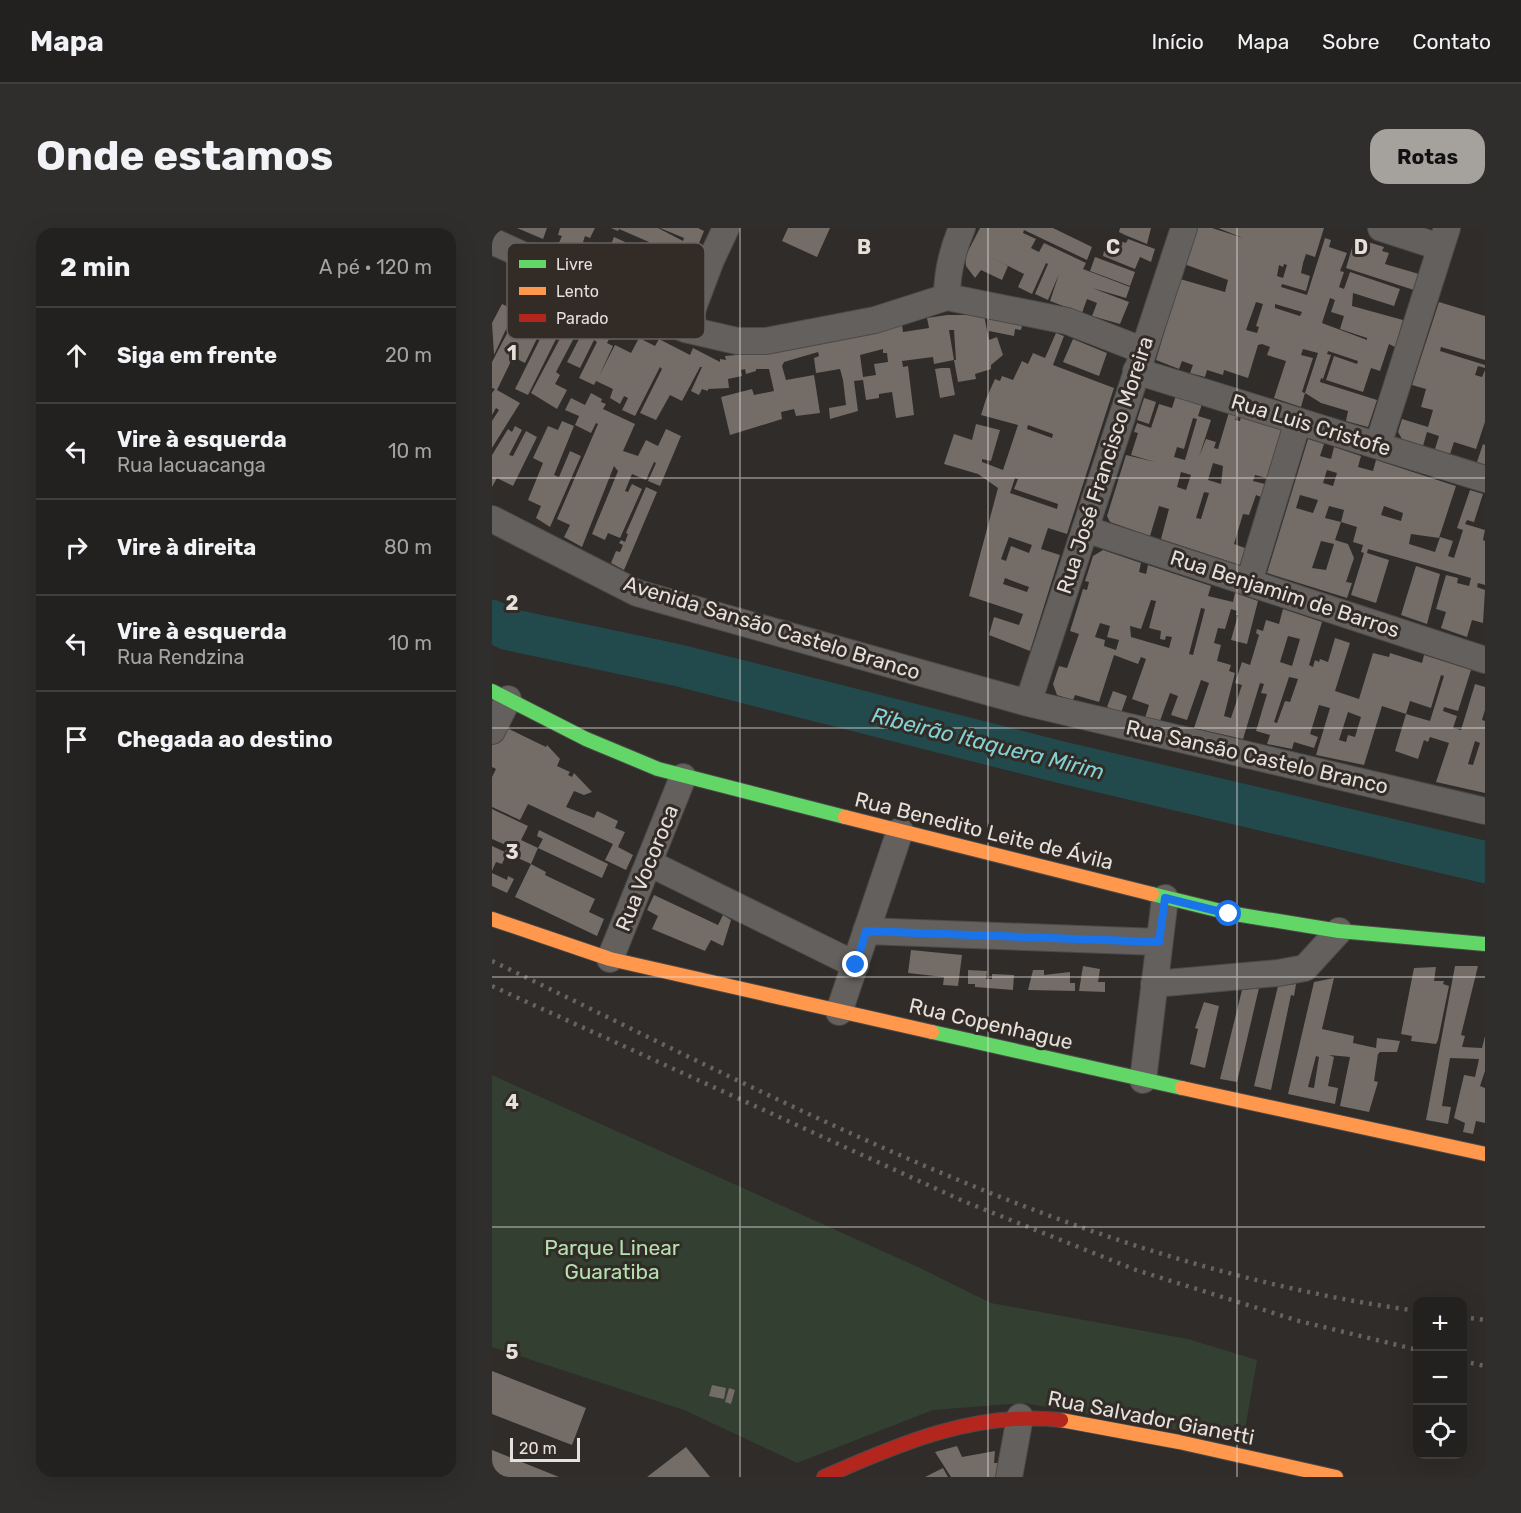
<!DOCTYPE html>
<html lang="pt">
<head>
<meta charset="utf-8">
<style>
	:root { --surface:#23211f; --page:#2f2e2c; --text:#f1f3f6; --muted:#a3a3a4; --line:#403e3d; --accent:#a5a19d }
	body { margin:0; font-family:Rubik,sans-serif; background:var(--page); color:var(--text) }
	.controls { position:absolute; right:18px; bottom:18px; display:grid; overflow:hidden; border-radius:12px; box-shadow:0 6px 24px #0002 }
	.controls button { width:54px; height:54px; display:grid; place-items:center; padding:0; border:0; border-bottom:2px solid var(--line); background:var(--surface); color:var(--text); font:30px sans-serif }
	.scale { position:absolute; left:18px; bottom:15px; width:70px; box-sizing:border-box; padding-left:6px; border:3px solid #e4e0dc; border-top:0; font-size:16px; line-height:21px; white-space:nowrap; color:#e4e0dc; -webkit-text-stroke:4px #322b26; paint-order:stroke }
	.stop { position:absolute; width:18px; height:18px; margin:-14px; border:4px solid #1a73e8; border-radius:50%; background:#fff }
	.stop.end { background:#1a73e8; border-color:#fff; box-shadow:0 2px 6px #0008 }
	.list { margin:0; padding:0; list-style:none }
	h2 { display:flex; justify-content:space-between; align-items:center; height:78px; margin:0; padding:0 24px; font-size:26px }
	h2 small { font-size:20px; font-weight:400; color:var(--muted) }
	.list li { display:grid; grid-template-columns:39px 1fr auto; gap:18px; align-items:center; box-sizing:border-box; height:96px; padding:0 24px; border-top:2px solid var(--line) }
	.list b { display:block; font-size:22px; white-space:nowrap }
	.list p { margin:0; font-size:20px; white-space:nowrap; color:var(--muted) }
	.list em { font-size:20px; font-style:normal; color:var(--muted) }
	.icon { flex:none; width:33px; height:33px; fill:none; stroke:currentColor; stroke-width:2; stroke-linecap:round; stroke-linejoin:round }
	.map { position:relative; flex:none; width:993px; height:1249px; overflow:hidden; border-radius:18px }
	header { display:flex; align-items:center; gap:36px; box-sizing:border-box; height:84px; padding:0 30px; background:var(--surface); border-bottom:2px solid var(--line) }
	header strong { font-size:28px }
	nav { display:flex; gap:33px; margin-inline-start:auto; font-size:21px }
	.intro { display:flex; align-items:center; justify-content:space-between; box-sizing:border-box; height:144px; padding:0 36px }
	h1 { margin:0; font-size:42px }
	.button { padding:15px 27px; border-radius:18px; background:var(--accent); color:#111; font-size:21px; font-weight:700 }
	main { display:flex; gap:36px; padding:0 36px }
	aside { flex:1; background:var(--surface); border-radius:18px; box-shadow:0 6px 24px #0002 }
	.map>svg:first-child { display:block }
	.green { fill:#323f31 }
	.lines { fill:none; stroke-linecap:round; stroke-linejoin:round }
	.river { stroke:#224a4c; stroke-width:42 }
	.building { fill:#746c67; fill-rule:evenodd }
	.street-casing { stroke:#4c4947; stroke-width:28 }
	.fast-casing { stroke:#4c4947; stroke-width:16 }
	.slow-casing { stroke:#4c4947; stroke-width:16 }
	.jam-casing { stroke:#4c4947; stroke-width:16 }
	.street { stroke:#63605e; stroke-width:26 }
	.fast { stroke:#63d668; stroke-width:14 }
	.slow { stroke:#ff974d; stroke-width:14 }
	.jam { stroke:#b3261e; stroke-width:14 }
	.rail { stroke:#666362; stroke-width:4.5; stroke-dasharray:3 6; stroke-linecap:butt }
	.route { stroke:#1a73e8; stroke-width:8 }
	.grid { fill:none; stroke:#e4e0dc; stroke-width:1.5; stroke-opacity:0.55 }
	.labels { text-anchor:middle; stroke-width:6; stroke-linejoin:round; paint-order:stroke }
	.street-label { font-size:21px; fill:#e4e0dc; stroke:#322b26 }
	.park-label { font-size:21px; fill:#b4e1b2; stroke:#322b26 }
	.water-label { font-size:22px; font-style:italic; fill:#82d2d5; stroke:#322b26 }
	.key { fill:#322b26; stroke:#67615d; stroke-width:1.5 }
	.key-label { font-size:16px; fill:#e4e0dc }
	.grid-label { font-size:20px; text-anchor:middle; font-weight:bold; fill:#e4e0dc; stroke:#322b26; stroke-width:6; stroke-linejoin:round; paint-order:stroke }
</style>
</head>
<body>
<header>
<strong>Mapa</strong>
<nav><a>Início</a><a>Mapa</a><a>Sobre</a><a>Contato</a></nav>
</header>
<div class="intro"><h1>Onde estamos</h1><a class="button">Rotas</a></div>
<main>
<aside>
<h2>2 min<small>A pé · 120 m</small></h2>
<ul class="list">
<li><svg class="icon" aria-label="ahead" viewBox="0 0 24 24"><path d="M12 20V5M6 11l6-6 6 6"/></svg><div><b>Siga em frente</b></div><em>20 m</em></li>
<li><svg class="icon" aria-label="left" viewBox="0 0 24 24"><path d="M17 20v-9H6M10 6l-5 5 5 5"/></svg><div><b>Vire à esquerda</b><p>Rua Iacuacanga</p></div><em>10 m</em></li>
<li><svg class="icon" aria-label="right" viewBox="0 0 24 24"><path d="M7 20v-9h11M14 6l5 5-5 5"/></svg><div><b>Vire à direita</b></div><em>80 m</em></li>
<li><svg class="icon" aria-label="left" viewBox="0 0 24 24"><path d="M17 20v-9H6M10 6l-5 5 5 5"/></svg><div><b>Vire à esquerda</b><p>Rua Rendzina</p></div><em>10 m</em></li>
<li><svg class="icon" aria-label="arrive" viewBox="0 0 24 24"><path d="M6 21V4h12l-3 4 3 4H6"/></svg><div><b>Chegada ao destino</b></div></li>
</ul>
</aside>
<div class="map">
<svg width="993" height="1249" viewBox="0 0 993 1249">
	<rect width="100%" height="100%" fill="#2f2c29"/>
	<path class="green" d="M0,847L426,1039L499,1075L696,1111L765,1132L751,1214L532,1175L441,1182L305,1235L192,1182L0,1119Z"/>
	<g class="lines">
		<path class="river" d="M0,393L15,401L185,437L568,534L993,634"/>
	</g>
	<path class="building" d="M25,0H55L51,11Z
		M68,0H103L98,10L93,8L91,14L160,39L156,49L138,43L137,46L115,36L110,48L81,35L85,25L66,17L70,8L66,7Z
		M119,0H166L191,13L192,10L168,0H206L212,3L199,35L156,16L157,14L127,1L126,3Z
		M296,0H338L325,29L290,13Z
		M488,0H561L600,19L595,32L532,2L531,5L544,11L539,20L547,24L552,15L594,35L591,41L638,59L634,70L600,60L637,74L628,96L600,88L605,75L595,71L590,85L558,73L567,46L556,72L543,66L556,36L554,35L540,66L526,59L532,46L495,27L516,38L510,52L489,42L483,50L474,38L473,29Z
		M628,0H659L655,16L633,7L627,4Z
		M705,0H720L751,10L726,0H832L823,29L814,26L811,35L809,45L818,48L814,63L790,56L789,59L815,67L833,10L839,12L837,19L855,25L848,43L852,44L847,59L852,61L858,44L908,61L902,78L861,65L860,78L911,92L903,119L897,116L888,143L879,140L871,164L834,152L842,128L865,136L866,133L836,123L835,126L839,127L831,151L829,150L828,154L885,172L876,199L854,193L856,183L829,175L813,165L826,125L811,121L809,127L821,130L810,164L813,165L809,179L782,170L794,133L775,127L778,119L770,116L766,117L756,150L732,142L731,147L715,142L713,149L698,145L701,137L690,133L687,141L664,132L688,51L733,64L736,52L692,36ZM792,36L795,37L791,50L785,48L787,37L791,39ZM838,70L843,72L839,84L852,88L848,101L875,110V112L830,95ZM764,74L771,76L764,98L767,99L765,105L754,102ZM783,76L810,84L808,88L783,80Z
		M122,9L133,14L130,20L118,19Z
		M863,10L892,19L890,23L897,25L893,36L927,46L922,62L854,40Z
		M636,11L663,21L659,34L648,29L643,41L611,28L612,23L620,26L625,12L634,15Z
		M603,29L643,44L638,58L598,43Z
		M36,55L52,63L41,86L54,92L33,135L21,129L5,162L28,175L0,220V193L7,182L4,180L0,187V165L3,161L0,160V134L29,79L25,77Z
		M947,74L993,88V132L949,119L948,123L993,137V140L986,138L983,147L990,149L993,142V194L984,221L962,214L958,226L943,221L947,208L935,204L931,218L910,211L906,204L910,191L936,199L941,182L929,179L934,161L920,157Z
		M10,76L23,82L2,127L0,95Z
		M455,87H492L497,112L505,109L511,127L499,137V141L483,146L484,151L466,154L462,132H464L462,102H457L462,132L442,136L441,129L410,133L411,139L416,138L422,187L404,190L400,164L387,166V170L374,172L371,152L362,153L366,183L338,191L337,180L354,177L351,152L348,141L324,145L322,130L327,128L326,124L292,134L290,138L294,152L322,147L328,185L304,188L302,181L289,184L290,191L238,207L229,169L260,161L262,167L282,163L277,141H264V143L254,146L253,141L249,142L250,148L236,151L237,160L216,161V163L210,161L207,167L199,163L210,139H208L190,173L178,167L164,192L148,185L170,141L168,139L143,188L130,182L136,170L132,168L128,176L118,170L121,161L104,153L102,157L87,150L105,114L102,112L88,140L75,134L97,92L113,99L109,107L117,111L115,115L121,118L107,148L123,117L139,125L147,110L163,118L167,111L198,127L201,120L228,134V131L234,132L233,128L289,123L364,104L410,97L411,104L437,100L435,90ZM391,121V125H395L396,134L382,136L384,147L371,149L368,127Z
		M497,87L531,94L529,102L523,101L522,108L497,103Z
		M57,93L70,99L36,167L23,161Z
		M72,103L83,108L64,144L68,147L63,156L75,162L65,181L39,165Z
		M564,105L572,108L561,137L622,160L575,306L556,300L549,321L568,327L538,423L497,407L502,389L527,397L531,386L477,368L506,260L486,246L452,236L462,206L480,212L484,196L508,202L499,233L490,231V234L511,242L526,197L489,187L494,171L503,151L508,153L510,148L521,152L530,133L536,136L541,125L553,130ZM536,197L561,206L560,210L535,201ZM523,250L526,251L522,261L566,276L565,281L518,265ZM517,309L540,317L537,325L519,318L514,333L509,331ZM513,350L537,359L535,364L511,356Z
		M581,111L615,125L607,148L571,134Z
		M449,140H458L463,167L448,170L443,141Z
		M99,165L110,171L109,174L114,176L111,181L143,196L131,223L146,228L154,212L166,218L174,201L189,208L168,258L156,253L164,235L162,234L154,252L140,246L133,263L136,264L140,256L150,261L128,310L116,305L113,312L100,306L126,243L122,238L90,319L72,309L78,297L65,291L106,196L104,195L99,205L83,197L87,188L73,182L79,170L93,177Z
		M684,167L710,176L706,188L719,192L707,229L714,211L724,214L722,220L726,221L737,184L745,187L743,192L748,193L749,188L790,201L775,250L763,247L761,253L773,256L769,269L764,267L757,287L751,286L742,316L753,320L748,337L669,311L677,281L667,278L658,308L618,294L615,288L634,227L663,234L639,227L646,205L642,204L645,195L659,200L667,176L680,180ZM701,190L705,191L693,232L682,229L685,219L692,221ZM721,235L731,238L729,256L716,252ZM689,244L699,247L694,262L685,259ZM712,264L717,265L709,291L704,290Z
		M652,170L664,174L657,196L645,192Z
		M70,193L82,198L62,247L67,249L78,223L89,228L58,299L44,290L49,278L36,272L51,235L41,230L56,198L66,202Z
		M23,198L30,202L17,227L21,228L34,203L45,209L21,258L5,250L0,259V227L16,201L20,204Z
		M816,211L832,216L828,228L839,231L842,219L869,228L866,239L881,243L884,232L964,258L947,310L919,306L917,316L943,324L948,309L961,313L956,328L962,330L971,302L965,300L978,262L991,266L982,294L975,292L973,296L993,302L991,312L993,313V357L986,355L985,359L993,362L991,395L980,392L975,409L949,400L954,384L944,381L954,347L966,350L965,355L977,358L979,350L876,321L875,325L897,332L884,375L859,367L872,325L869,324L871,317L861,314L865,299L849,294L852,282L837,278L833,290L849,294L843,312L856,316L862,330L854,354L860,355L855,370L775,345ZM835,242L845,245L841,258L831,255ZM808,267L826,272L821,285L804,280ZM892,278L911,285L909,293L889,287ZM829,313L842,316L834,342L820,340Z
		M991,216L993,217V237L985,234Z
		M154,259L165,264L132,342L119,335L124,323L128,324L131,317L127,315L129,312L133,314L136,306L134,305Z
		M611,322L649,335L647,344L654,346L656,337L719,358L716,368L741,374L743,365L766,373L755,416L739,412L746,387H744L745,383L739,381L733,401L726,400L722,415L729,417L725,433L739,437L737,443L743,445L732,488L739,490L750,457L743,455L750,434L758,437L767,407L764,405L765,401L771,403L774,392L787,396L791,381L830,394L817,437L821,439L823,432L827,434L828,431L836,434L843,410L858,415L843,463L867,471L881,425L897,429L898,425L930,435L932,427L979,442L966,483L952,479L951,483L965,488L961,500L969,502L983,456L993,459V482L990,492L993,493V565L944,554L957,515L938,509L936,514L932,512L926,531L903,523L914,486L890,478L872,537L824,527L838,480L827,477L818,506L826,509L822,520L802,514L800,521L775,516L778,507L764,503L775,466L769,465L772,456L768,455L751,511L702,500L717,455L709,452L695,492L679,487L686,468L678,465L668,493L653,490L657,477L640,471L654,431L649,429L646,436L622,427L607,474L583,467L581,472L565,467L561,456L567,438L575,440L587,406L578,403L591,361L595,362L597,354L593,353L601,328ZM659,372L664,373L657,400L669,403L668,411L673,412L674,408L680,409L677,420L639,409L638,398L649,401ZM709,380L713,381L701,427L697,426ZM608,395L618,398L615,409L627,412L624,422L612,418L613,412L603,409ZM796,408L808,411L800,438L788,434ZM949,447L952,448L938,493L914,486L918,473L939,480ZM797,449L806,451L798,474L793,473L785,495L782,494ZM856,484L869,489L863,509L856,507L854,514L847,512ZM983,513L988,515L981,537L976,536Z
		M924,338L948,346L935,396L909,387Z
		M621,463L635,468L629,485L615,479Z
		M9,497L54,519L55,517L68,531L65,538L78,544L76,547L80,549L82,545L100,564L92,567L82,563L74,579L102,590L105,583L126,593L123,600L133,604L126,619L141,627L134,642L113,632L121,616L36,576L28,592L0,579V549L4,541L0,539V515Z
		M0,581L36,598L29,612L46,620L39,636L15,625L10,636L4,634L0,643V618L13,624L16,618L0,611Z
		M47,602L116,636L110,650L46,620L51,611L45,608Z
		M39,636L54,644L53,647L103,671L97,684L112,691L105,708L23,669Z
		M0,645L15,652L16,648L22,651L15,665L0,658Z
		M162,667L226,697L231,687L239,692L231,718L219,712L213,723L160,701L166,688L155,682Z
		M419,722L470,727L466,758L451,757L452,749L416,745Z
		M591,738L608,741L606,754H613V764L587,763Z
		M963,738H986L969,807L973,808L970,819L990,820L993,808V843L988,858L993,860V895L984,893L981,906L971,904L973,895L962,890L972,847L983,849L987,831L958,830L950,878L959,879L956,896L934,892Z
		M944,739L942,753H952L951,756L957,758L946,812L944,816L919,813L920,808L909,806L922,740Z
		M476,742L495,743L494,751H500V746L522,747L521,762L483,759V756H476Z
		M541,742H552V747L578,744V755H583V763L536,762Z
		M842,750L830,801L862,808L861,815L884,820L885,810L908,813L905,824H888L886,826L882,853L886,854L877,884L848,878L858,829L837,827L842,829L836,858L846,860L843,876L796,866L822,754ZM824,828L827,829L822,860L816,859Z
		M804,756L802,768L799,767L779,862L762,858L786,758Z
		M767,760L745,854L728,851L750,762Z
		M712,774L727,778L713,840L698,836L706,801L703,800Z
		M0,1143L94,1180L80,1217L0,1186Z
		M220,1157L234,1160L232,1171L217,1168Z
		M237,1160L243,1162L239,1176L233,1174Z
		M465,1218L470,1229L503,1223L502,1235H507L505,1249H459L443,1224Z
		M194,1219L218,1249H155Z
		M0,1222L67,1249H0Z
		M451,1240L456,1249H433Z"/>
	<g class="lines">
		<defs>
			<path id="street" d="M889,0L948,19
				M0,13L193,101L245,113H274L383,92L455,69L575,93L650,122
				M455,69C455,44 460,23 470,0
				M193,101L219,32L234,0
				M644,143L993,251
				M886,217L955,0
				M0,291L145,365L536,475L993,583
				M593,301L993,432
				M757,354L806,193
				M536,475L692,0
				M0,503L16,471
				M157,635L364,737
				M374,703L667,714
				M118,731L191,549
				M662,756L786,745L813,740L847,703
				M347,784L408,603
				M651,852L673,670
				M517,1249L528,1189"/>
			<path id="fast" d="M0,463L94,511L166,541L353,589
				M660,666L737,685L847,703L993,716
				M440,804L690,860"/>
			<path id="slow" d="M353,589L660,666
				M0,691L118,731L440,804
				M690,860L993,926
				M569,1192L687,1214L844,1249"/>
			<path id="jam" d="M332,1249C408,1215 484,1183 569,1192"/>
		</defs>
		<use href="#street" class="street-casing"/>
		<use href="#fast" class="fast-casing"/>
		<use href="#slow" class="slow-casing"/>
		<use href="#jam" class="jam-casing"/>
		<use href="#street" class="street"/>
		<use href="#fast" class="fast"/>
		<use href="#slow" class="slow"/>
		<use href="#jam" class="jam"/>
		<path class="rail" d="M0,733C300,877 591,1038 926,1083
			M0,758L471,973L644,1042L807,1093L926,1122
			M970,1089L993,1092
			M970,1133L993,1138"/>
	</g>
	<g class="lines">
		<path class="route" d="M364,737L374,703L667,714L673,670L737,686"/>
	</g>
	<path class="grid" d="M248,0V1249M496,0V1249M745,0V1249M0,250H993M0,500H993M0,749H993M0,999H993"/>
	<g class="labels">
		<g class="street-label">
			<text transform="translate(819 197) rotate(17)" y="7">Rua Luis Cristofe</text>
			<text transform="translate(613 237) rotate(-72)" y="7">Rua José Francisco Moreira</text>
			<text transform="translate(793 366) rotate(18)" y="7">Rua Benjamim de Barros</text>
			<text transform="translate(280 400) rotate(17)" y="7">Avenida Sansão Castelo Branco</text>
			<text transform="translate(765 529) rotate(13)" y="7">Rua Sansão Castelo Branco</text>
			<text transform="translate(492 603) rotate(14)" y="7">Rua Benedito Leite de Ávila</text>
			<text transform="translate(155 640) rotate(-68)" y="7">Rua Vocoroca</text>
			<text transform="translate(499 796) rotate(13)" y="7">Rua Copenhague</text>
			<text transform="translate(659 1190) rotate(11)" y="7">Rua Salvador Gianetti</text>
		</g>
		<g class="park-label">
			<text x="120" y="1027">Parque Linear<tspan x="120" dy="24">Guaratiba</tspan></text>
		</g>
		<g class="water-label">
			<text transform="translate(496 515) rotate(14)" y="8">Ribeirão Itaquera Mirim</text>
		</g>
	</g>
	<rect x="15" y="15" width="198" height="96" rx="9" class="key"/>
	<rect x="27" y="32" width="27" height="8" fill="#63d668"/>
	<rect x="27" y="59" width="27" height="8" fill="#ff974d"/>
	<rect x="27" y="86" width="27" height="8" fill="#b3261e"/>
	<g class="key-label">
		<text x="64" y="42">Livre</text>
		<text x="64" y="69">Lento</text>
		<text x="64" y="96">Parado</text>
	</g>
	<g class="grid-label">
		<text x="372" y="26">B</text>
		<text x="621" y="26">C</text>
		<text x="869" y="26">D</text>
		<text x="20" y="132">1</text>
		<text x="20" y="382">2</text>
		<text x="20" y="631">3</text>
		<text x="20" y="881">4</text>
		<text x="20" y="1131">5</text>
	</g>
</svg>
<div class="controls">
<button>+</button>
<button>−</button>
<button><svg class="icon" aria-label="locate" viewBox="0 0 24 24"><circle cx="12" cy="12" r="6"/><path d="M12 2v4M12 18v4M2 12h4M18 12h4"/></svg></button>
</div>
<div class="scale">20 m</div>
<div class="stop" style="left:737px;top:686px"></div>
<div class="stop end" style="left:364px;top:737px"></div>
</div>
</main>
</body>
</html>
